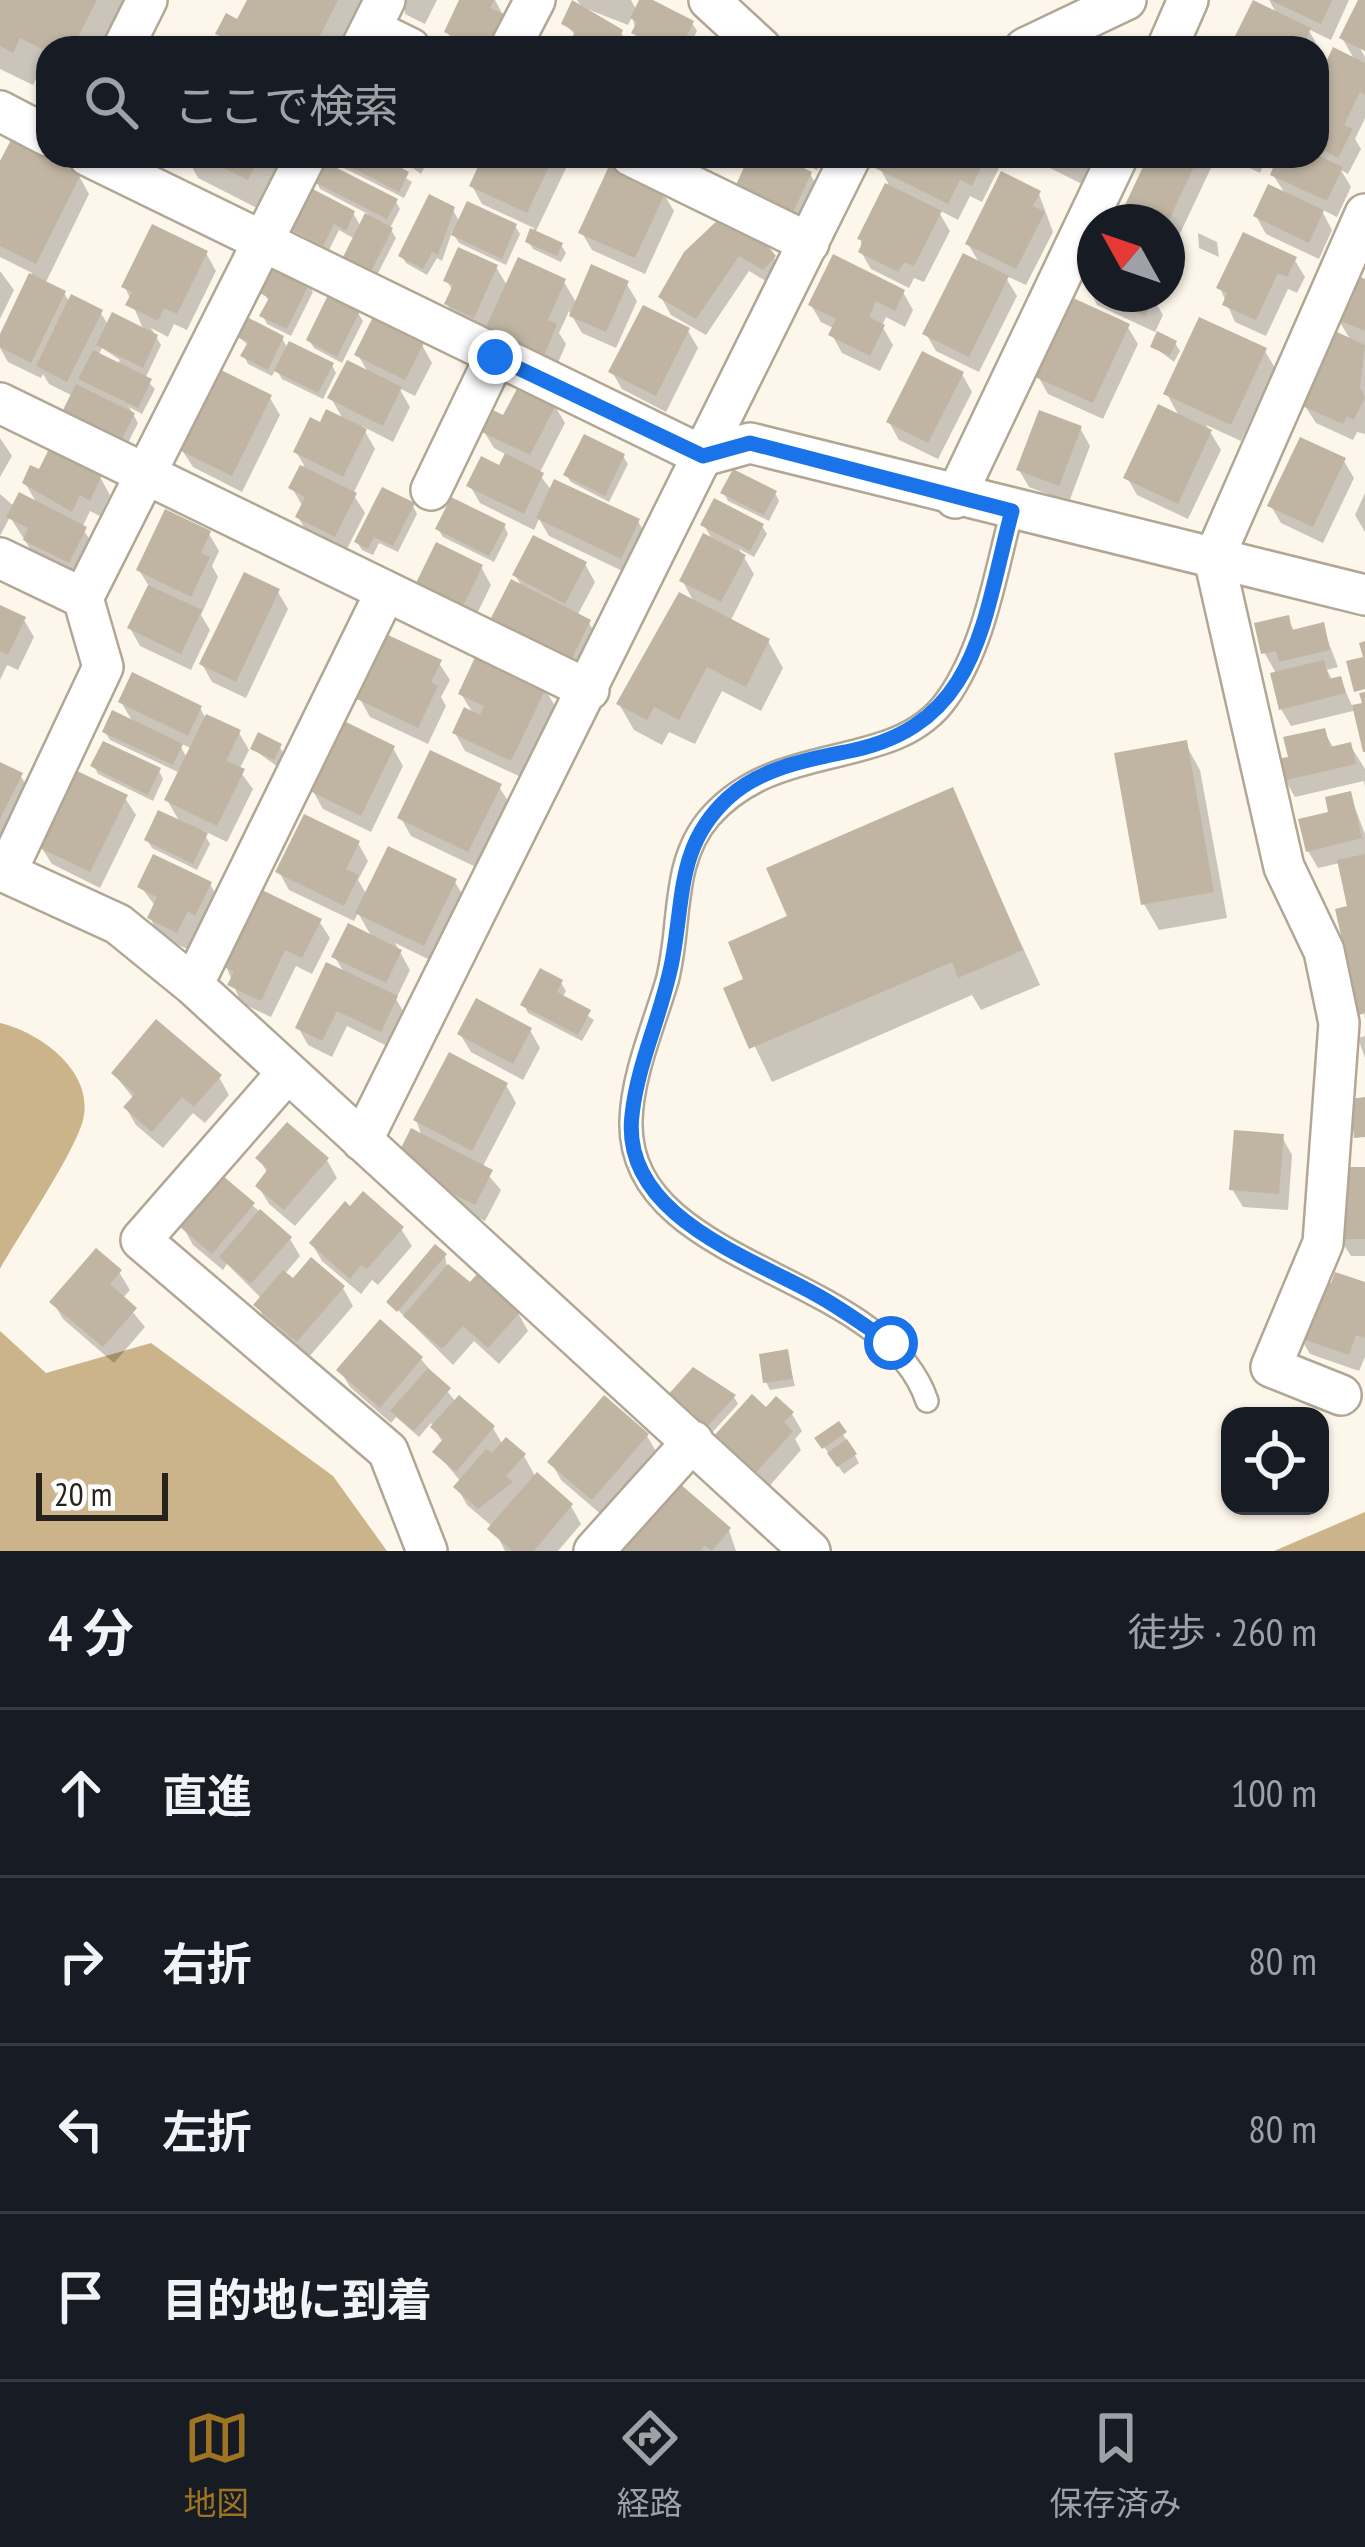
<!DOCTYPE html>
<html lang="ja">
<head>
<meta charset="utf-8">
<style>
	:root { --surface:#171b24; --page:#20242c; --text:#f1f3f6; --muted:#9ea1a6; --line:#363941; --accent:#9e7423 }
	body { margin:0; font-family:"PT Sans Narrow","Noto Sans JP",sans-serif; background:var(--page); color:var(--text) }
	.controls { position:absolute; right:36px; bottom:36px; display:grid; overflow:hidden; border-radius:24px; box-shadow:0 3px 9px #0004 }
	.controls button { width:108px; height:108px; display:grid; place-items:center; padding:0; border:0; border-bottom:3px solid var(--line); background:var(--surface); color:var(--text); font:60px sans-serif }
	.compass { position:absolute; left:1077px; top:204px; width:108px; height:108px; border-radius:50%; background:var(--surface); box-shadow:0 3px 9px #0004; rotate:310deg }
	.scale { position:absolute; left:36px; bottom:30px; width:132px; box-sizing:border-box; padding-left:12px; border:6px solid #27231c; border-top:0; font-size:33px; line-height:42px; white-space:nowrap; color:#27231c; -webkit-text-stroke:9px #fff; paint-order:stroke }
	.stop { position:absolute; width:36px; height:36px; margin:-27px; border:9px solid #1a73e8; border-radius:50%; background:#fff }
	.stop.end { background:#1a73e8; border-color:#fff; box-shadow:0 3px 12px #0008 }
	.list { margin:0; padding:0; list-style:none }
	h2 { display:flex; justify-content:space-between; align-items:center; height:156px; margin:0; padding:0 48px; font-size:51px }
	h2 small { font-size:39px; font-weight:400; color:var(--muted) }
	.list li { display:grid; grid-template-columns:78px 1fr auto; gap:36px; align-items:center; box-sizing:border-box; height:168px; padding:0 48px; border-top:3px solid var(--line) }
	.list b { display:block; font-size:45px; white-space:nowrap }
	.list em { font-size:39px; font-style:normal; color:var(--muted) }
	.icon { flex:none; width:66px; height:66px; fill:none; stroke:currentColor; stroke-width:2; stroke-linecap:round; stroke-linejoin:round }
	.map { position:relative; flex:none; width:1365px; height:1551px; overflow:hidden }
	.search { position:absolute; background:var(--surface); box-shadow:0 3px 9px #0004; left:36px; right:36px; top:36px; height:132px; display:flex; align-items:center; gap:30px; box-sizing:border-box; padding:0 42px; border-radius:36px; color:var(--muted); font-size:45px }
	.sheet { height:828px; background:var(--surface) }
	nav { display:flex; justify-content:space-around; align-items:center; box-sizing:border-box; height:168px; border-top:3px solid var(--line); background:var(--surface); font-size:33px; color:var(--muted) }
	nav a { display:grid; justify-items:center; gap:6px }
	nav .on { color:var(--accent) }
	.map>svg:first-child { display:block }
	.forest { fill:#ccb48a }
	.shadow { fill:#0003; fill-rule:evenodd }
	.building { fill:#c0b5a3 }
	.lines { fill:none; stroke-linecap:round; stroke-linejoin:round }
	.lane-casing { stroke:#b2a795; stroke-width:26 }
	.street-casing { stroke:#b2a795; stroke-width:44 }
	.lane { stroke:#fff; stroke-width:21 }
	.street { stroke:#fff; stroke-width:39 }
	.route { stroke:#1a73e8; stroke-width:15 }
</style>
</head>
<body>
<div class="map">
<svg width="1365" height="1551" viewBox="0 0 1365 1551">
	<rect width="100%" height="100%" fill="#fdf6ea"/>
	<path class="forest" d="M0,1023C39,1032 95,1071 83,1120C75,1152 19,1235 0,1269Z
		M0,1331L46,1373L151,1343L333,1476L387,1551H0Z
		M1365,1512V1551H1274Z"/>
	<path class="shadow" d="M0,0H132L108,48H48V75L40,71L33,85L0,69Z
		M250,0H374L350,48H226L218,34L239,23Z
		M404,0H437L425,24L405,14Z
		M463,0H495L514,35L508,48H457L447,32Z
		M577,0H631L637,11L646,0L692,23L697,31L688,48H653L639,41L632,17L628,25L582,7Z
		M1269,0H1349L1331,40L1308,29L1319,48L1317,53V48H1232L1278,16Z
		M1362,0L1365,45L1355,39L1365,57V118L1355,139L1361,149L1348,174L1341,170L1351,187L1337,217L1321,209L1332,230L1319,259L1266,234L1256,216L1286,195L1273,175L1282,156H1317V87L1356,62L1342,38Z
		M564,24L621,32L625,40L622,48H574L577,36Z
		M186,156H296L267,213L198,178Z
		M332,156H372L412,182L404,198L336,164Z
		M396,156H430L421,174Z
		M486,156H565L569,162L535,233L561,245L566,253L561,262L533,249L528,241L534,228L482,204L472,186Z
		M753,156H772L810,174L820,191L803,228L750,203L739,185Z
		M787,156H824L817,170Z
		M885,156H996L1001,164L982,202L970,196L958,220L937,209L950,231L924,282L914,278L909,288L871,269L861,252V238L888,183L879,167Z
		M1037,156H1109L1088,187L1042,164Z
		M1151,156H1204L1211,168L1177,240L1167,235V222H1139L1129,204Z
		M1225,156H1268L1260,173Z
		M0,168L79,176L89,194L45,284L64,293L70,303L100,312L109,326L144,331L125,287L206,253L216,271L187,330L174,324L168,337L151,328L161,345L145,379L155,389L142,414L129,407L138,423L125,449L73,396L49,384L43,374L41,378L8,362L0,348L32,273L0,257ZM102,348L120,360L117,365L98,356Z
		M316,181L396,202L400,209L390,228L396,238L374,281L355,239L339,230L328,252L294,235L290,227L353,213L361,227L368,214L320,189Z
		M663,193L674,211L645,274L592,250L582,233Z
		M1039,194L1053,232L1026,285L1004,275L1017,296L979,372L936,351L926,334L981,266L968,244Z
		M453,210L460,223L515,226L520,234L506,265L459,243L452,232L442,261L437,258L427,275L406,263L401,255Z
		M721,221L774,258L784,275L774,286L749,271L706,335L671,315L661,297Z
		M1198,233L1217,242L1219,257L1199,248Z
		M1095,247V294L1153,298L1163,315L1155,332L1097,305L1082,273Z
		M1294,259L1305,277L1297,293L1288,289L1266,336L1235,322L1220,288Z
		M496,267L508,287L564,282L577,304L626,283L637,301L616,348L582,333L569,311L559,333L566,344L554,372L457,322L447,304L453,292L447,281Z
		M0,271L14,290L0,319Z
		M1365,282V434L1357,432L1353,440L1316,423L1305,406L1351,341L1337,317Z
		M308,284L313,292L291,336L267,324L263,316L270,302L262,292Z
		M903,292L913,310L905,327L886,317L882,326L893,345L880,371L842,353L832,335L835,329L821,322L811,305Z
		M358,313L363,321L342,363L314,348L309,340Z
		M1127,326L1138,344L1103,419L1048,394L1038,376Z
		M688,331L698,348L666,412L622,389L612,372Z
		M238,336L282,338L288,349L332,365L336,373L323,399L282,379L276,369L272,376L248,364L244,356L249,346Z
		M1175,343L1180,351L1174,362L1153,346Z
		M422,345L432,363L415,396L399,388L410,407L393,442L362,426L375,449L353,494L365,513L345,553L308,534L298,517L303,507L292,488L304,465L296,452L322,426L344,421L331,398L369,374L358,355Z
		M1265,351L1275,368L1241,441L1206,425L1221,450L1188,519L1137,495L1127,477L1180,418L1167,394Z
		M962,374L972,392L938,459L899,440L889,422Z
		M270,398L280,415L242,492L193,467L182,450Z
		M555,406L565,423L539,474L552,491L638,521L648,539L631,575L549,536L539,519L534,530L480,503L470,486L500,469L507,455L494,448L483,430Z
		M1080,428L1090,446L1069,502L1029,487L1019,470Z
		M0,438L12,456L0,477Z
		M623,456L628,464L609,502L571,482L566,475Z
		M1344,461L1354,478L1323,543L1281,523L1271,506Z
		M40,473L100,477L110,495L100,516L90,511L82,528L95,547L79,579L36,558L10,517L0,536V494L15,507L38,505L25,483Z
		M724,493H775L779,501L769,521L728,501Z
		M1365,493V532L1355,515Z
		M413,506L417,514L398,552L379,543L373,555L362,550L357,542Z
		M704,525L762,526L767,534L754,557L739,549L754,574L730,622L768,641L783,668L761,711L722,691L695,744L669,732L662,745L634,730L619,704L695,604L682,580L713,541Z
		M504,526L508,534L494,562L443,537L438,529Z
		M209,534L219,551L212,566L218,577L201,615L210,630L191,670L140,646L130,628L150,588L139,570Z
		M585,564L595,582L577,616L589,623L599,640L581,675L504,635L494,618L523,588L515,575Z
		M481,567L491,585L473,622L430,600L419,583Z
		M278,592L288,609L246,698L212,682L202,664Z
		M0,608L24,620L34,637L18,670L7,665L0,680Z
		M1287,618L1295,632L1322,625L1338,667L1327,670L1333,681L1340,679L1353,708L1365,705V747L1357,710L1291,726L1281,709L1277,675L1264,652Z
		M439,663L450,680L441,697L446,706L428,744L370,717L360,699Z
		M545,689L555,706L521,777L465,751L455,733L474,715L461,694Z
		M121,702L200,708L205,717L239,733L249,750L239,770L253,789L227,842L202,830L210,844L197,870L152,848L147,840L181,824L167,800L180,773L110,740L105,732L134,724ZM178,742L192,749L187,758Z
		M1324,731L1334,749L1350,745L1365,769V787L1364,781L1295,797L1285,780L1291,759Z
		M1185,743L1200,770L1227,918L1159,930L1144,904Z
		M279,746L284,754L278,767L253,749Z
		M393,748L403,766L371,832L323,809L313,791Z
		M0,765L20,775L31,793L0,845Z
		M94,766L159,771L163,779L153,801L98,774Z
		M499,787L510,804L478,868L411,836L401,818Z
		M951,790L1040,985L981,1010L972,995L772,1082L727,989L747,980L791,918Z
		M1350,795L1365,834V1019L1340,863L1318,868L1308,851Z
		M125,798L136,815L100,888L52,864L41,847Z
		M358,843L368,861L358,880L367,895L455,882L465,899L434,962L395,943L410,970L396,999L406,1016L391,1048L347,1026L332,1057L308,1045L298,1027L345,974L334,956L373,939L358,913L354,921L289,890L279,872Z
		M210,884L220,902L206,931L198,927L187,949L160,936L150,918L156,907L141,887Z
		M319,921L330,938L312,974L296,966L271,1017L241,1003L226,966Z
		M561,983L566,991L562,998L594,1020L582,1041L528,1013L524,1005Z
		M530,1030L540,1048L523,1080L471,1052L460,1034Z
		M1365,1036V1058L1358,1038Z
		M114,1074L219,1077L229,1095L205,1123L193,1113L163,1148L136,1125L126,1108L134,1099Z
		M506,1085L516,1103L482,1168L501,1190L485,1221L445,1200L416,1120Z
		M1282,1137L1292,1155L1288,1210L1243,1207L1232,1189Z
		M259,1159L327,1160L337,1178L295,1226L269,1204L258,1186L268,1174Z
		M1365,1170V1256H1351L1340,1239Z
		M252,1205L290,1239L300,1256L284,1275L293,1283L343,1288L353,1306L308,1358L267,1323L257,1305L262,1299L227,1264L223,1270L193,1245L183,1227Z
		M401,1229L412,1246L378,1285L372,1280L361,1294L322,1261L312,1244Z
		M445,1256L447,1267L518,1313L528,1331L499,1364L474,1341L453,1365L390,1302Z
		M119,1272L130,1290L122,1299L145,1327L114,1363L63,1319L53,1302Z
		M1365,1285V1357L1359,1371L1310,1354L1300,1337L1333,1287Z
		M786,1352L795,1386L770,1390L766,1382Z
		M421,1359L456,1402L493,1428L503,1445L524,1456L534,1474L571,1506L581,1524L558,1551H505L493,1527L467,1505L457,1487L461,1482L436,1452L443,1443L431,1423L419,1437L396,1417L391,1423L350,1387L340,1370Z
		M734,1397L738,1404L710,1435L676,1404Z
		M767,1411L792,1414L802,1431L795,1439L801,1450L765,1491L726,1456Z
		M838,1425L859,1463L844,1474L818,1439Z
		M647,1436L657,1453L603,1516L561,1480L551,1462Z
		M729,1530L736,1551H612Z"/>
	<path class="building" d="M0,0H97L72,48L48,52L20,38L13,53L0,46Z
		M247,0H338L314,48H223L227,39L215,34L226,13L237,19Z
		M459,0H494L490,8L506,15L494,41L483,36L477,48L444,32Z
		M572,0L623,30L614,48L569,45L575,31L561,24Z
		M639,0H653L694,21L682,45L675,41L672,48H660L631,33L637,22L630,18Z
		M1253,0L1311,28L1302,48H1229Z
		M1270,0H1332L1321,24Z
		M1358,0H1365V51L1339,38Z
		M1333,47L1365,63V95L1360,92L1344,125L1353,129L1338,158L1317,147V81Z
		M11,140L81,174L36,264L0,246V161Z
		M199,156H260L248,180Z
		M329,156H379L409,172L399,192Z
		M483,156H554L527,213L469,186Z
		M749,156H779L812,172L793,212L736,185Z
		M881,156H987L972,186L960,180L948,204L875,168Z
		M1148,156H1199L1168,222L1125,205Z
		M1278,156H1319L1343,167L1327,201L1270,175Z
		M323,161L398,199L387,219L312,181Z
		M609,166L666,191L635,258L578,233Z
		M1001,171L1041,191L1033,206L1045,212L1016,269L965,244Z
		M885,183L942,211L914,266L904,262L898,272L858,252L863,241L857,239Z
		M1268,184L1324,210L1309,243L1253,216Z
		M307,186L355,211L346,231L334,224L323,246L286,227Z
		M429,194L455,207L438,255L432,252L423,269L398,256Z
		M467,201L517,224L502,259L451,235Z
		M365,213L393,228L369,275L341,261Z
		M721,217L767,245L776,256L763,270L739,256L696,319L658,297L684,252Z
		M152,224L208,251L177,314L164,308L158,321L125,305L132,292L121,287Z
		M530,228L563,243L557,256L525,242Z
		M1243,232L1297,257L1287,277L1278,273L1256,320L1222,305L1227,293L1216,288Z
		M458,247L498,265L474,318L444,304L453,285L443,281Z
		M963,253L1009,276L969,357L922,334Z
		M833,254L905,290L895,311L876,301L869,317L885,325L870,356L828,335L836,319L808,305Z
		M518,257L566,279L548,320L557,324L544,356L485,329Z
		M591,264L629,281L606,332L569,316Z
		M270,269L310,282L287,329L259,316L269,298L258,292Z
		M29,273L66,291L31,363L0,347V334Z
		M1353,274L1365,279V331L1334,318Z
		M71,294L103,310L67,382L36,366Z
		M1098,294H1152L1155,295L1145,316Z
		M328,295L360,311L337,357L306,340Z
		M1071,297L1130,324L1093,403L1035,377Z
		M643,305L690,328L656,396L608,372Z
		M112,312L158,335L143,368L96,345Z
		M245,316L284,336L268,370L240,356L248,342L235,336Z
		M373,317L424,343L405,380L354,355Z
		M1199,317L1267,348L1231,425L1163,394Z
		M1157,331L1177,341L1170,356L1150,347Z
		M1337,332L1365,345L1360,388L1365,397L1354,420L1347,416L1343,424L1302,406Z
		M289,341L334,363L318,393L274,371Z
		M93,350L152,379L138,408L78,379Z
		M922,351L964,372L928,443L886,422Z
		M347,360L402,387L383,426L327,398Z
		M219,369L272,395L232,476L179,450Z
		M76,384L135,413L120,443L61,414Z
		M519,385L557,403L530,455L480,431L491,409L503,415Z
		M1158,404L1212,430L1178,504L1123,478Z
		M326,409L367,429L343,477L293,452L310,417L320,422Z
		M1039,410L1082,426L1059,486L1016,470Z
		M584,434L625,454L605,496L563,475Z
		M1300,437L1346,458L1313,527L1267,506Z
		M49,449L102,475L90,501L80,495L72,512L22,483L30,465L39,469Z
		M505,453L544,473L524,514L466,486L481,456L499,465Z
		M300,465L357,493L335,537L295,517L305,497L288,488Z
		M733,469L777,491L764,515L720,493Z
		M554,479L640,519L621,559L536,518Z
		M382,487L415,503L393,546L374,537L368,549L354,542Z
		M19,492L87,527L69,563L23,540L28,528L6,517Z
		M451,497L506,524L489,556L435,529Z
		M714,498L764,524L750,551L700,525Z
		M165,509L211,531L201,553L210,557L191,597L136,570Z
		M703,533L746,555L721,602L679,581Z
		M533,535L587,562L565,604L512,575Z
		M436,542L483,565L463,606L416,583Z
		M244,572L280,589L236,682L199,664Z
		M511,579L591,620L571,660L491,618Z
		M148,585L202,610L181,654L127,628Z
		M679,592L770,639L746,687L707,667L679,720L654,707L647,720L616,704Z
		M0,605L26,617L8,655L0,651Z
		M1289,615L1292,630L1324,622L1330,650L1279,662L1276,651L1261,654L1254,623Z
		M388,635L442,660L431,682L438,686L418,728L357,699Z
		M1365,641V689L1354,692L1346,661L1363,657L1359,643Z
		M477,653L547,686L511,761L452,733L464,707L480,715L484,706L458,694Z
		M1324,660L1329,679L1341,676L1346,693L1279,710L1270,673Z
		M132,672L202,706L188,736L118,702Z
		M1365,692V752H1363L1352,705L1362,703L1359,693Z
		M112,710L183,744L173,765L102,732Z
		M206,714L241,730L226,761L245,769L217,826L164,800Z
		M344,721L395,746L361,816L310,791Z
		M1325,728L1330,747L1351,742L1356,764L1282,781L1277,759L1288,757L1283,737Z
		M258,732L282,744L274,760L250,749Z
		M1187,740L1214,892L1141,905L1114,753Z
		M103,741L161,768L148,795L90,766Z
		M430,750L502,784L468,852L397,818Z
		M0,762L23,773L0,819Z
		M75,770L128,795L90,872L38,847Z
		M953,787L1023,950L958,978L952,962L749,1049L723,988L743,979L728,942L787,916L766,868Z
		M1351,791L1362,838L1306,852L1298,819L1328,812L1325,797Z
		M158,810L208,833L193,864L144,840Z
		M304,814L360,841L346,869L359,875L344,906L275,872Z
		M388,846L457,879L424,946L355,913Z
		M153,854L212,882L195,916L188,911L177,933L147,918L157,897L137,887Z
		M1365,854V1013L1359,1015L1335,909L1347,906L1337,860Z
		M260,889L322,919L302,958L285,950L261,1001L227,985L234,972L223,966Z
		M348,923L402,950L386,983L331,957Z
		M326,962L398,996L381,1032L337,1011L322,1041L295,1028Z
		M540,968L563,980L557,992L591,1010L578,1035L520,1005Z
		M476,998L532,1028L513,1064L457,1034Z
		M156,1019L222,1075L194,1107L182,1097L152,1132L123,1107L135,1094L111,1073Z
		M449,1052L508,1083L472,1151L413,1120Z
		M1365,1097V1137L1354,1138L1350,1099Z
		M287,1122L329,1158L284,1210L255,1186L268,1169L255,1158Z
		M411,1128L493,1170L475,1205L432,1183L399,1152Z
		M1234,1130L1284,1134L1279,1194L1229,1190Z
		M1346,1167H1365V1239H1337V1197H1347Z
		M223,1176L255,1203L212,1254L180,1227Z
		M363,1191L404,1227L367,1269L361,1265L350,1279L309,1243L345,1201L350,1206Z
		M260,1209L292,1237L251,1284L219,1257Z
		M435,1244L447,1254L397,1312L386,1302Z
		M96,1248L122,1270L110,1284L137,1308L103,1347L49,1302Z
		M311,1257L345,1286L297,1342L253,1305L283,1270L293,1278Z
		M448,1264L470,1282L477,1274L520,1312L488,1348L463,1326L442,1349L403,1316Z
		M1335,1272L1365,1282V1338L1356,1335L1349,1355L1297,1337L1317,1278L1331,1283Z
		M380,1319L423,1357L380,1408L336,1370Z
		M788,1349L793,1379L763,1383L759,1354Z
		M693,1367L736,1395L705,1429L667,1396Z
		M428,1368L451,1388L414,1431L390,1411Z
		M752,1394L766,1407L776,1396L794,1412L784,1422L793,1431L754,1475L712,1438Z
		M459,1395L495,1426L456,1472L432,1452L443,1439L430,1427Z
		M604,1395L649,1434L592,1500L547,1462Z
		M839,1421L847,1432L822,1449L814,1438Z
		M506,1437L526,1454L506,1476L513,1482L478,1509L453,1487L486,1449L492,1453Z
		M847,1439L857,1454L837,1467L827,1453Z
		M537,1472L573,1504L534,1551H512L487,1529Z
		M672,1477L731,1528L712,1551L705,1546L700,1551H609Z"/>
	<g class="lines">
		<defs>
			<path id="lane" d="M927,1401C884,1271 627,1268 631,1121C632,1075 654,1025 667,981C682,925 670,863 710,817C779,738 895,773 947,699C985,645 995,574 1012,511"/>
			<path id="street" d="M709,0L761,48
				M371,29L410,48
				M123,48L147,0
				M361,48L385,0
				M510,48L535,0
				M1025,48L1126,0
				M1167,48L1188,0
				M0,111L48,136
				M88,156L703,456L750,443L1365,595
				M631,156L809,243
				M0,403L589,690
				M431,490L495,357
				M955,498L1118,156
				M0,558L83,598
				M0,870L118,924L193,985L810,1551
				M6,873L103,667L83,598L306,156
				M193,985L385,593
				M286,1074L141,1240L388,1451L427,1551
				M362,1141L851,156
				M1341,1395L1271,1367L1323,1243L1339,1023L1324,951L1284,867L1214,558L1365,214
				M594,1551L693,1441"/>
		</defs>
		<use href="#lane" class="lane-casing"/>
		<use href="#street" class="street-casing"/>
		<use href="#lane" class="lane"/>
		<use href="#street" class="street"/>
	</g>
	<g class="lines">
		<path class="route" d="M495,357L703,456L750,443L1012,511C982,623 979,727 845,752C805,760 759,769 728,798C678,844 684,895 673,956C664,1010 638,1060 632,1115C620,1214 747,1256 815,1294C841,1308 866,1327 891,1343"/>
	</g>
</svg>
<div class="controls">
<button><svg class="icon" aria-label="locate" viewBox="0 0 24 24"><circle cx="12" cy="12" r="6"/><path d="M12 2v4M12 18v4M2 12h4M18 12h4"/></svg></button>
</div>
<svg class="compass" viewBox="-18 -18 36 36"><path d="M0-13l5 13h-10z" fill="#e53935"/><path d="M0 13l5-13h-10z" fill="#9ea1a6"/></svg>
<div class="scale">20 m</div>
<div class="stop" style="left:891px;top:1343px"></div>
<div class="stop end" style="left:495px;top:357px"></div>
<div class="search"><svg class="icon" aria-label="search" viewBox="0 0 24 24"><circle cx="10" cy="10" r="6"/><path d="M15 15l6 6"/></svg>ここで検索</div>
</div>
<section class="sheet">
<h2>4 分<small>徒歩 · 260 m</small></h2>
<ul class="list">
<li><svg class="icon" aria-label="ahead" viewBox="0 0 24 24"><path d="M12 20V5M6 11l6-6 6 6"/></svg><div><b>直進</b></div><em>100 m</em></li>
<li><svg class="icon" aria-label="right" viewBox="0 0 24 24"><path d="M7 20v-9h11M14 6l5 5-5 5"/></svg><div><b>右折</b></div><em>80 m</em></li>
<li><svg class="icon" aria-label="left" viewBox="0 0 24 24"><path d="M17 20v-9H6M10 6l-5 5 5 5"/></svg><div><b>左折</b></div><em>80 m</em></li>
<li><svg class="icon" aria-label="arrive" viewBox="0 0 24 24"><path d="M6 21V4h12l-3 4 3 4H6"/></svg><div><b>目的地に到着</b></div></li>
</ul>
</section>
<nav>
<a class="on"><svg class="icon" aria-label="map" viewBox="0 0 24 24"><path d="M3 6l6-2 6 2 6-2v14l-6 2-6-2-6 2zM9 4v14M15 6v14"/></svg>地図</a>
<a><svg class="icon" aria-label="directions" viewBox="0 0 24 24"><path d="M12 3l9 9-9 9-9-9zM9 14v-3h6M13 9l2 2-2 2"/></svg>経路</a>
<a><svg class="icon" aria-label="saved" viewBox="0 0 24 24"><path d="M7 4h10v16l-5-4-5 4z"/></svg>保存済み</a>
</nav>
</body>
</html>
